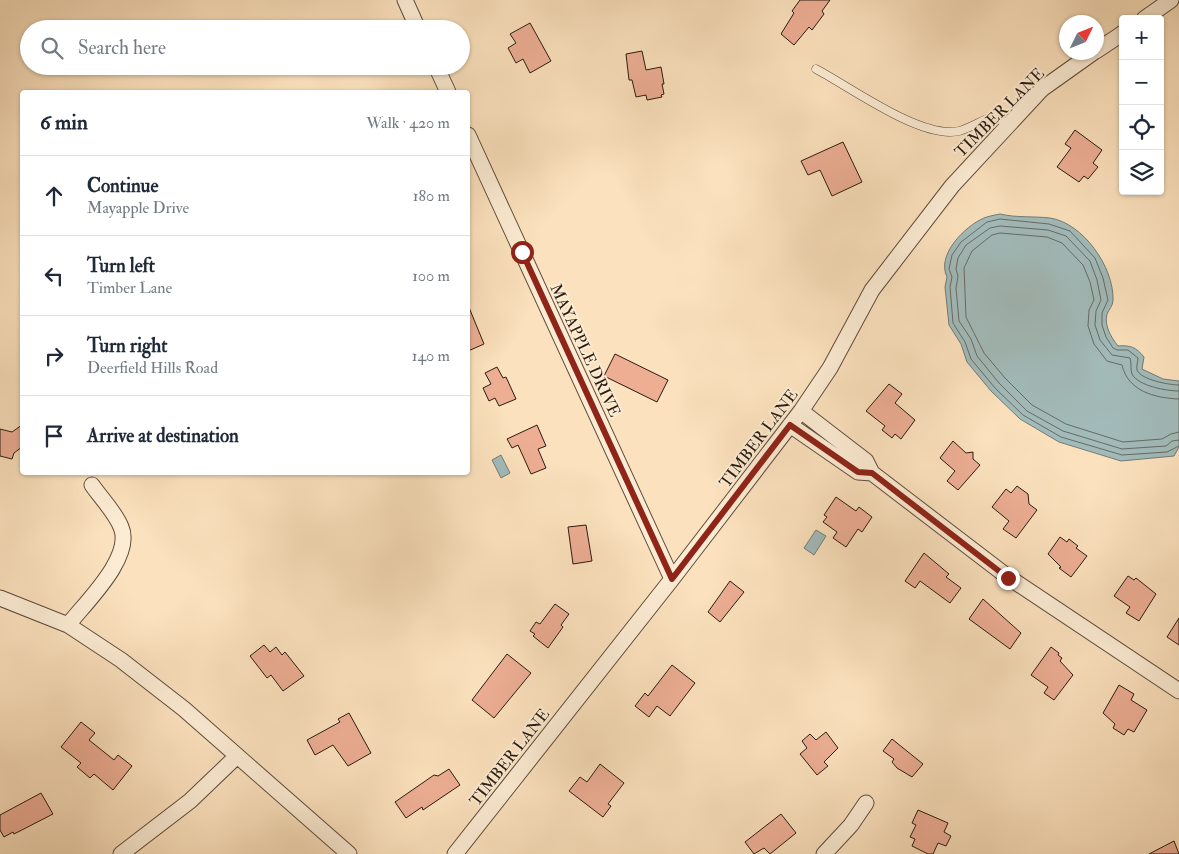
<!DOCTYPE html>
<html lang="en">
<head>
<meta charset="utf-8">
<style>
	:root { --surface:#fff; --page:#f2f2f3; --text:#1f2937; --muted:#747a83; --line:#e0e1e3 }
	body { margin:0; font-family:"IM FELL Double Pica",serif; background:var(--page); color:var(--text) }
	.controls { position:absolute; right:15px; top:15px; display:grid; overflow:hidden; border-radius:5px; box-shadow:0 1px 4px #0004 }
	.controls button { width:45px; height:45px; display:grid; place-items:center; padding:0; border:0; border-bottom:1px solid var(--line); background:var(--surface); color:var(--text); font:25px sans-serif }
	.compass { position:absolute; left:1059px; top:15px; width:45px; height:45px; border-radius:50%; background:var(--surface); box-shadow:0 1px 4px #0004; rotate:47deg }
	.stop { position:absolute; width:15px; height:15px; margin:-11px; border:4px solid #8f2418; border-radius:50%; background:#fff }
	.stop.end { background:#8f2418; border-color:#fff; box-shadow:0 1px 5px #0008 }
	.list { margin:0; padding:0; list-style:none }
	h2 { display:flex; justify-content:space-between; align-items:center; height:65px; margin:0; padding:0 20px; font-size:21px }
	h2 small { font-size:16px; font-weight:400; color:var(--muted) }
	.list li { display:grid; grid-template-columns:32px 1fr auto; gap:15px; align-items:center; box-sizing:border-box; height:80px; padding:0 20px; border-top:1px solid var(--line) }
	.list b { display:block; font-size:19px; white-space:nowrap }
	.list p { margin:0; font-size:16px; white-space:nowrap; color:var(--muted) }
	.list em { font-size:16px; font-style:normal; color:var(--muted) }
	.icon { flex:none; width:28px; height:28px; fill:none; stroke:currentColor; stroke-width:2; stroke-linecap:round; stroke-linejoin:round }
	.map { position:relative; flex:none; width:1179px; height:854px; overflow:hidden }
	.search { position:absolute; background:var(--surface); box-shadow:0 1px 4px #0004; left:20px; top:20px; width:450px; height:55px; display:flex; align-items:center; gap:12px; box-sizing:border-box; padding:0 18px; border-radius:28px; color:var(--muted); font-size:19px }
	.panel { position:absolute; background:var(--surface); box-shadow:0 1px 4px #0004; left:20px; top:90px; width:450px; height:385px; border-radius:5px }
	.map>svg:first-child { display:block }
	.water { fill:#a2bbba; stroke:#727b76 }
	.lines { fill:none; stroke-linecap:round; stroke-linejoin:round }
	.shore { stroke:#666b65; stroke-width:1 }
	.building { fill:#edae94; stroke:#2a1b10 }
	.service-casing { stroke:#5e4c3b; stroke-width:9 }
	.minor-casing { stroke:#5e4c3b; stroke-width:17 }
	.service { stroke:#fcecd4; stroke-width:8 }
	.minor { stroke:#fcecd4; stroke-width:15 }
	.route { stroke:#8f2418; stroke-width:6 }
	.labels { text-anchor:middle; stroke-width:4; stroke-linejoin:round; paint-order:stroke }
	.street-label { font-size:16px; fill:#2a1b10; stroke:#fcecd4 }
</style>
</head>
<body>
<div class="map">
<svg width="1179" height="854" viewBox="0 0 1179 854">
	<rect width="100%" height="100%" fill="#fbe1bd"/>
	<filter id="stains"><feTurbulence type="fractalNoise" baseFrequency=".004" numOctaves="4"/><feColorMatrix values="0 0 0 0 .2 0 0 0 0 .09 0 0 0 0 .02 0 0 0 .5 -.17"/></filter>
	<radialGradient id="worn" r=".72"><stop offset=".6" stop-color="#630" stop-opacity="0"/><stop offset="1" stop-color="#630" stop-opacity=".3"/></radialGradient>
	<path class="water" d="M1000,214C1017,218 1033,216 1050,218C1083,223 1114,267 1113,300C1113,306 1109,309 1107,314C1104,326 1111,337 1118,346C1130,345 1136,347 1144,357L1142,369L1163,379L1179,381V447L1174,456L1121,461L1059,442L1020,419L991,391L967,362L961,344L949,325L945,287L947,277C936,255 965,226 984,218C989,216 995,215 1000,214Z
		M501,455L510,473L501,478L492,460Z
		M816,530L826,536L814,555L804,548Z"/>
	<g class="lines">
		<path class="shore" d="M1179,385C1170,385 1141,380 1137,370C1136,367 1138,361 1138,358L1128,350H1117L1113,348L1106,337L1102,325V313L1108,300L1103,278L1095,258L1070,231L1049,224L1000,219L987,222L961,242L952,255L949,269L952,277L950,287L953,323L965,342L971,359L995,388L1023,415L1061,437L1122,455L1167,452L1179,446
			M1179,391C1167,391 1138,386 1132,374C1130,369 1132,363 1130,358L1112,355L1100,340L1095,325L1096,311L1101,300L1097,280L1090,261L1066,236L1048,230L1000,226L990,228L966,245L958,258L956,269L958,276L956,288L959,321L971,339L977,356L999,383L1027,411L1063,431L1122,449L1166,446L1172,441L1179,440
			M1179,399C1154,398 1128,391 1122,365L1107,361L1094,344L1088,326L1089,310L1094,300L1090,282L1083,265L1062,243L1047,237L1000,233L992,235L972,251L964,268L966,317L984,353L1005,378L1032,405L1066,424L1123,442L1162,439L1171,434L1179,432"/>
	</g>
	<path class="building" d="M800,0H830L822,11L824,14L812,30L809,27L794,45L781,34L794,13L792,11Z
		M530,23L551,61L530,73L523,59L516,63L508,48L516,43L510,34Z
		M642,51L646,70L661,67L664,84H662L664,94L661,95L662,97L647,100L646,95L636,97L632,80H629L626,54Z
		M1075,130L1102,150L1093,163L1098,167L1088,179L1084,176L1079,182L1057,167L1071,148L1065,144Z
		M843,142L862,182L832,196L820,170L808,175L801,161Z
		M468,305L484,344L468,351Z
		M615,354L668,380L657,402L604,376Z
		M497,367L503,378L506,377L516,399L499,406L495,398L489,401L483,388L491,384L485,373Z
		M889,384L902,394L895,403L915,420L901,439L895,434L892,438L882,430L885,426L866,411Z
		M22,425V447L14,453L12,459L0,456V429L12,432Z
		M537,425L546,446L538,449L546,468L531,474L518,445L512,448L507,439Z
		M953,441L966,453L973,452V459L980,465L958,490L947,481L955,471L940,458Z
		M1017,486L1028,494L1029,504L1037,510L1016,538L1003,529L1009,521L992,507L1006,489L1011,493Z
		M836,497L856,511L859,507L872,517L862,532L858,529L846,547L833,538L837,532L823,522L827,517L824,515Z
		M586,525L592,561L573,564L568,527Z
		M1060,537L1067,542L1069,539L1078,546L1076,548L1087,556L1071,577L1059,568L1061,567L1048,554Z
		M924,553L949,574L946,577L961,588L950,603L920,581L915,588L905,581Z
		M1128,576L1134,580L1136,578L1156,594L1139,621L1126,613L1130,607L1114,596Z
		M730,581L744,592L720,622L708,612Z
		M983,599L1021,633L1010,649L969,619Z
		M555,604L569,614L561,625L563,627L548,648L533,636L535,634L530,631L536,622L540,624Z
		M1179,618V645L1167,637Z
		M264,645L270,652L276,647L282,655L285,652L304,676L283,691L271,675L267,678L250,656Z
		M1051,647L1059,653L1058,655L1062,658L1060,661L1073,675L1054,700L1044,693L1048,687L1031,675Z
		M507,654L531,673L494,718L472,700Z
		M672,665L695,683L670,716L657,706L649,717L635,706L645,693L648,696Z
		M1119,685L1134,694L1131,700L1147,710L1134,732L1128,729L1124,735L1113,728L1115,724L1103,713Z
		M349,713L371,753L348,766L333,745L315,755L307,740L340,722L338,719Z
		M81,722L95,733L89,740L114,760L118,755L132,766L113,790L94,774L90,778L77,767L81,763L61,747Z
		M826,732L838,748L824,762L828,766L817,775L800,754L807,748L802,741L810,734L816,740Z
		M892,739L923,764L912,777L897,768L892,762L894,759L883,751Z
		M600,764L624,783L608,804L611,806L603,817L569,791L580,777L587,782Z
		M449,769L460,785L423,810L422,807L406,818L395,802L434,775L438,776Z
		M41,793L53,814L14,834L13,832L4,837L0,830V815Z
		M918,810L948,823L944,832L951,836L946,846L938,843L933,854H928L912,846L915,839L910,837L916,825L912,823Z
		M781,814L796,833L770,854L764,848L754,854L745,842Z
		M1174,841L1179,854H1149Z"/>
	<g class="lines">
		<defs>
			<path id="service" d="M816,69C850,87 922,140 959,131C971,128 983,119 995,116L1007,125"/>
			<path id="minor" d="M405,0L418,29
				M1144,19L1171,0
				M1096,51L1123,33
				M436,66L448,92
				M468,135L672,579
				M801,411L866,461L872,473L1008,577L1179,691
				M790,425L858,472L872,473
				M0,598L68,625L121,660L184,709L349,854
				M68,625C85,603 134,557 121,527C115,512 101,498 92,485
				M121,854L190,801L237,756
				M455,854L672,579L801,411L830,368L872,290L952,186L1042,89L1094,52
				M824,854L851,825L866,803"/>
		</defs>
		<use href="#service" class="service-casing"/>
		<use href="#minor" class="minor-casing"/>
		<use href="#service" class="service"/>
		<use href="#minor" class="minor"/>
	</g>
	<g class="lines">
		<path class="route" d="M522,252L672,579L790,425L858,472L872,473L1008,578"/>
	</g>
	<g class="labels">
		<g class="street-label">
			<text transform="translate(999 112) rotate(-45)" y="6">TIMBER LANE</text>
			<text transform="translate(586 350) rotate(65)" y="6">MAYAPPLE DRIVE</text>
			<text transform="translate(758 438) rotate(-53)" y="6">TIMBER LANE</text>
			<text transform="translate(509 757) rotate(-52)" y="6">TIMBER LANE</text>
		</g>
	</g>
	<rect width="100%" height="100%" filter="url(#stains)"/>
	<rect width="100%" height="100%" fill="url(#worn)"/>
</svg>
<div class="controls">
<button>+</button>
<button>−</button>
<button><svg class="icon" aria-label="locate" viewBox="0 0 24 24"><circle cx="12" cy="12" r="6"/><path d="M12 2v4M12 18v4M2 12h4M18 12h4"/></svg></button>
<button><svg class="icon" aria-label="layers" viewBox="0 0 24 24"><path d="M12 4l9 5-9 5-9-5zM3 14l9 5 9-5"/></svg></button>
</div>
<svg class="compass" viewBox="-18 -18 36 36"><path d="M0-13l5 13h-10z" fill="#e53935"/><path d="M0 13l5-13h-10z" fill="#747a83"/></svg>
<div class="stop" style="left:522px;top:252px"></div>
<div class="stop end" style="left:1008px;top:578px"></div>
<div class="search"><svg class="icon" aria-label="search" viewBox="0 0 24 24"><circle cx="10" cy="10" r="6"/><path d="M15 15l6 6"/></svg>Search here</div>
<section class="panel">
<h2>6 min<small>Walk · 420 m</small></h2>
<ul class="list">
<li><svg class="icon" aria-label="ahead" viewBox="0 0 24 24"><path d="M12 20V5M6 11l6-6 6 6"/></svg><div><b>Continue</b><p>Mayapple Drive</p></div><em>180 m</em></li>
<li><svg class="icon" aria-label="left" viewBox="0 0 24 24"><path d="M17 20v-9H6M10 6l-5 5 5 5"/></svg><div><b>Turn left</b><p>Timber Lane</p></div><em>100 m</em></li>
<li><svg class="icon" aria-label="right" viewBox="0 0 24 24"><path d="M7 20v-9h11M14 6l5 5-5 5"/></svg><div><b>Turn right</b><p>Deerfield Hills Road</p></div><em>140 m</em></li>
<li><svg class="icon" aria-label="arrive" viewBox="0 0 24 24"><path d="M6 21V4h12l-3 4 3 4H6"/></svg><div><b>Arrive at destination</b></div></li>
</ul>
</section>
</div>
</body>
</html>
